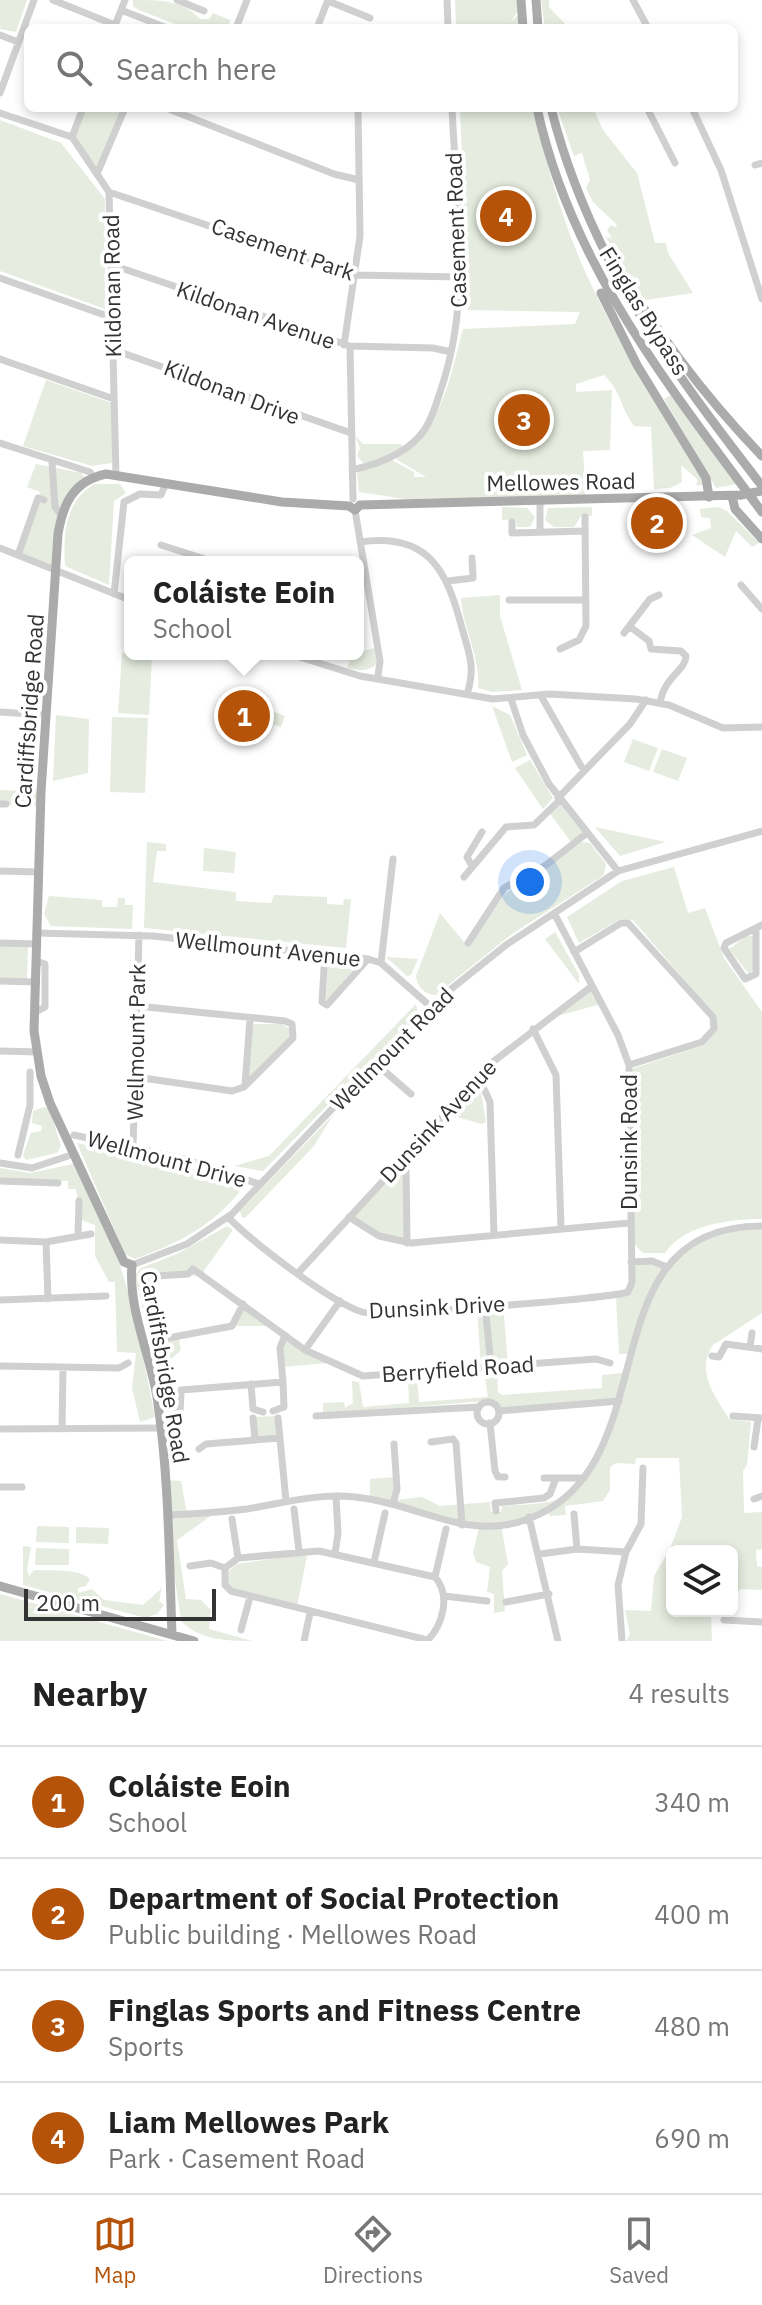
<!DOCTYPE html>
<html lang="en">
<head>
<meta charset="utf-8">
<style>
	:root { --surface:#fff; --page:#f6f6f6; --text:#222; --muted:#767676; --line:#e0e0e0; --accent:#b45309 }
	body { margin:0; font-family:"IBM Plex Sans",sans-serif; background:var(--page); color:var(--text) }
	.controls { position:absolute; right:24px; bottom:24px; display:grid; overflow:hidden; border-radius:12px; box-shadow:0 4px 12px #0003 }
	.controls button { width:72px; height:72px; display:grid; place-items:center; padding:0; border:0; border-bottom:2px solid var(--line); background:var(--surface); color:var(--text); font:40px sans-serif }
	.scale { position:absolute; left:24px; bottom:20px; width:192px; box-sizing:border-box; padding-left:8px; border:4px solid #333; border-top:0; font-size:22px; line-height:28px; white-space:nowrap; color:#333; -webkit-text-stroke:6px #fff; paint-order:stroke }
	.you { position:absolute; left:530px; top:882px; width:28px; height:28px; margin:-20px; border:6px solid #fff; border-radius:50%; background:#1a73e8; box-shadow:0 0 0 12px #1a73e833 }
	.badge { display:grid; place-items:center; width:52px; height:52px; border-radius:50%; background:var(--accent); color:#fff; font-size:26px; font-weight:700 }
	.pin { position:absolute; translate:-50% -50%; border:4px solid #fff; box-shadow:0 2px 8px #0006 }
	.popup { position:absolute; left:124px; top:556px; width:240px; height:104px; box-sizing:border-box; display:grid; place-content:center; border-radius:12px; background:var(--surface); filter:drop-shadow(0 2px 6px #0005); font-size:26px; white-space:nowrap; color:var(--muted) }
	.popup b { font-size:30px; color:var(--text) }
	.popup::after { content:''; position:absolute; left:50%; top:100%; margin-left:-16px; border:16px solid transparent; border-top-color:var(--surface) }
	.list { margin:0; padding:0; list-style:none }
	h2 { display:flex; justify-content:space-between; align-items:center; height:104px; margin:0; padding:0 32px; font-size:34px }
	h2 small { font-size:26px; font-weight:400; color:var(--muted) }
	.list li { display:grid; grid-template-columns:52px 1fr auto; gap:24px; align-items:center; box-sizing:border-box; height:112px; padding:0 32px; border-top:2px solid var(--line) }
	.list b { display:block; font-size:30px; white-space:nowrap }
	.list p { margin:0; font-size:26px; white-space:nowrap; color:var(--muted) }
	.list em { font-size:26px; font-style:normal; color:var(--muted) }
	.icon { flex:none; width:44px; height:44px; fill:none; stroke:currentColor; stroke-width:2; stroke-linecap:round; stroke-linejoin:round }
	.map { position:relative; flex:none; width:762px; height:1641px; overflow:hidden }
	.search { position:absolute; background:var(--surface); box-shadow:0 4px 12px #0003; left:24px; right:24px; top:24px; height:88px; display:flex; align-items:center; gap:20px; box-sizing:border-box; padding:0 28px; border-radius:12px; color:var(--muted); font-size:30px }
	.sheet { height:552px; background:var(--surface) }
	nav { display:flex; justify-content:space-around; align-items:center; box-sizing:border-box; height:112px; border-top:2px solid var(--line); background:var(--surface); font-size:22px; color:var(--muted) }
	nav a { display:grid; justify-items:center; gap:4px }
	nav .on { color:var(--accent) }
	.map>svg:first-child { display:block }
	.green { fill:#e6ecdf }
	.lines { fill:none; stroke-linecap:round; stroke-linejoin:round }
	.minor { stroke:#d0d0d0; stroke-width:7 }
	.major { stroke:#ababab; stroke-width:9 }
	.major-bridge { stroke:#ababab; stroke-width:9 }
	.labels { text-anchor:middle; stroke-width:8; stroke-linejoin:round; paint-order:stroke }
	.street-label { font-size:22px; fill:#333; stroke:#fff }
</style>
</head>
<body>
<div class="map">
<svg width="762" height="1641" viewBox="0 0 762 1641">
	<rect width="100%" height="100%" fill="#fff"/>
	<path class="green" d="M0,0H27L16,32L0,29Z
		M133,0C160,0 183,0 200,19H209L213,13L230,20L228,28H185L139,10L133,6Z
		M455,0H517L518,11L510,23L518,15L519,28H456Z
		M541,0H549V7L569,28H545Z
		M82,108H125L97,173L72,137Z
		M460,108H533C547,166 563,224 588,278C620,347 661,412 702,476L704,485H696L698,480L681,465L682,482L670,488L654,489L651,427L634,426C620,407 622,392 604,375L576,384V392L612,390L610,450L583,451L586,497L405,499L359,492L357,473L392,460L414,472V477H426L396,459C443,428 449,380 463,329L575,324L580,312L468,310Z
		M557,108H593L603,130L637,173L655,243H666L668,253L693,293L646,300L641,297L606,237L612,238L607,230L611,225L617,228L616,224L593,202L586,188L590,180L582,153L574,156Z
		M0,120L61,143L105,199V309L0,271Z
		M46,380L112,403V463L92,466L23,446Z
		M671,395L737,484L716,488L664,399Z
		M355,435L363,444H401L404,448L375,462L363,463L357,456L360,448Z
		M36,464L81,473L87,480L68,497L55,570L19,554L40,492L27,487Z
		M94,484H120L126,493L114,501L109,585L65,566C63,534 65,502 94,484Z
		M502,507L527,508L535,517L530,527H517L515,519L502,520Z
		M592,507V516H581L574,527H554L545,520L548,508Z
		M718,507L727,511L759,543L752,547L736,531L725,557L692,535L711,528L710,518L701,517L700,509Z
		M500,595V616L522,690L492,692L478,688C481,659 463,628 461,598Z
		M374,648L377,663C369,673 358,670 347,668L352,654Z
		M122,653L152,655L149,715L118,713Z
		M492,706L510,715L527,755L512,762Z
		M262,708L285,716L281,727L259,719Z
		M56,715L89,719L88,773L53,781Z
		M112,717L148,718L145,793L110,792Z
		M633,739L658,748L649,771L624,762Z
		M662,749L687,758L678,781L653,772Z
		M530,760L553,798L543,809L515,768Z
		M0,790L41,792L40,806L0,804Z
		M560,800L587,833L571,842L548,811Z
		M595,827L666,842L620,856Z
		M147,842L166,844V851H157L153,882L236,892V901L271,903L274,895L327,897V904L343,905L344,899H351L346,948L144,928Z
		M582,842L590,843L606,864L604,875L512,934L436,995C425,995 417,987 416,976L440,913L468,947L505,894Z
		M204,848L236,852L234,873L203,871Z
		M674,867L688,913L705,908L724,958L762,1012V1219C729,1219 683,1225 665,1253H643L635,1245L633,1233L632,1069L704,1045L717,1031L715,1016L633,920L620,919L579,943L567,917L622,881Z
		M49,896L102,900V907H117L118,898H125V905H133L132,929L51,926L44,914Z
		M555,932L579,975V984L545,939Z
		M747,936H753V969L749,974L729,949Z
		M0,945L28,946L27,979L0,978Z
		M386,957L418,959L411,975L407,976Z
		M328,961L359,963L326,1002Z
		M592,986L601,1004L546,1019Z
		M416,1004L418,1013L263,1171L234,1166L269,1156Z
		M252,1024H282L292,1031L290,1038L250,1078L247,1076Z
		M475,1092L481,1093L486,1122L481,1124L454,1116Z
		M44,1107L49,1108L61,1146L57,1153L26,1160L23,1155L31,1133L41,1131L42,1126L32,1123L33,1111Z
		M333,1115L314,1146L245,1218L242,1217L240,1211Z
		M77,1143L239,1180L244,1186C215,1225 179,1243 135,1259L125,1254Z
		M405,1157L407,1243L395,1242L350,1217Z
		M73,1164L82,1174L119,1262L134,1311L155,1417L140,1422L132,1388L136,1353L117,1352L115,1282H109L95,1256V1225L81,1220L76,1189H68V1181L0,1180V1168L30,1173Z
		M227,1226L233,1230L201,1275L156,1278L151,1282L156,1330H164L165,1340L178,1334L181,1350L167,1363L171,1402H179L177,1421L168,1422L135,1275L141,1268L179,1253Z
		M762,1226V1313L713,1345C695,1372 716,1397 729,1419L751,1422L747,1465L743,1471L744,1513L762,1512V1549L756,1550L757,1566L762,1567V1590L741,1589L732,1597V1551H672V1611H714L711,1614L712,1641H626L630,1634L625,1610L651,1611L654,1576L670,1549L682,1517L679,1458H636L635,1464L616,1463L610,1467V1490L603,1501L565,1506L566,1515L550,1516L547,1510L501,1525L508,1564L502,1571L505,1611L494,1613V1594L487,1592L490,1567L476,1562L473,1552L479,1527L370,1499V1479L397,1477L395,1500L422,1497L440,1506L490,1502L491,1512H501L502,1506C522,1504 551,1506 569,1494C612,1465 618,1399 630,1354H619L616,1295L628,1292L631,1262H652L667,1267L707,1237Z
		M503,1304L508,1365L481,1367L477,1306Z
		M243,1305L271,1326H233Z
		M285,1336L328,1363L282,1367L281,1348Z
		M484,1372H497L498,1392L502,1395L602,1388V1375L623,1373L616,1400L497,1410L486,1401L323,1414V1403L344,1402L345,1408L353,1403L352,1381L359,1382L363,1407L409,1403L408,1380H417L419,1402L488,1397Z
		M278,1416L279,1438L255,1440L253,1417Z
		M166,1480L181,1481L187,1514L215,1513L177,1540L186,1599L201,1600L211,1610L209,1629L252,1641C228,1641 199,1640 181,1621L172,1559Z
		M37,1526L69,1527V1543L36,1542Z
		M76,1527L109,1528L108,1544L76,1543Z
		M23,1546L31,1547L27,1570L29,1576L34,1570C50,1571 79,1568 90,1579L86,1586L78,1588V1593L92,1589L104,1600L143,1605L162,1588L159,1601L164,1605L157,1614L146,1618L23,1585Z
		M36,1548L69,1549V1565H35Z
		M298,1555L307,1556L297,1606L233,1588L228,1584L229,1571L236,1564Z
		M0,1594L18,1599L167,1641H0Z"/>
	<g class="lines">
		<path class="minor" d="M53,0L115,25
			M177,0L204,11
			M447,0L448,28
			M633,0L648,28
			M328,1L370,18
			M121,10L167,28
			M114,28L125,0
			M236,28L247,0
			M317,28L328,0
			M0,35L18,42
			M0,93L34,0
			M166,108L334,174L359,180
			M647,108L675,163
			M692,108L721,170L762,299
			M0,113L72,137L109,192L116,475
			M72,137L83,108
			M755,165L762,163
			M97,174L125,108
			M109,192L354,275L461,277
			M111,268H121L350,346L433,348L451,352
			M0,278L113,318
			M344,345L360,236L358,108
			M350,346L353,499
			M114,350L351,433
			M0,359L114,399
			M0,443L90,472L93,477
			M52,462L55,507L61,515
			M352,470C379,464 409,453 425,429C434,415 438,398 443,383C472,291 456,202 452,108
			M540,500V532
			M355,510L380,661L378,676
			M512,522V533L585,531
			M360,542C429,532 447,571 462,628C469,654 476,667 467,694
			M161,545L214,562
			M0,548L130,600
			M18,555L38,498L44,500
			M448,581L473,578L472,558
			M741,585L762,609
			M114,594L124,502L140,494L161,495L166,483
			M509,600H586
			M629,626L649,641L651,649L681,651L686,656C686,670 664,677 660,703
			M624,633L650,599L659,595
			M560,649L579,640L586,626L585,517
			M290,654L360,676L493,699L549,694L636,699L669,705L723,728L762,727
			M541,696L581,766
			M511,699L523,735L549,784L618,871
			M0,712L46,715
			M558,798L630,724L646,700
			M0,804H6
			M472,866L467,857L482,832
			M0,871L38,872
			M464,877L506,827L534,825L560,800
			M756,928V974L745,979L724,948L726,943L762,925
			M36,933L153,936L368,959L381,963L430,1006
			M0,943L36,944
			M468,943L504,888L546,865L587,833
			M574,952L621,923H628L713,1017L714,1029L702,1042L629,1065
			M325,953L322,1002L327,1005L368,959
			M381,963L393,859
			M0,981L35,982
			M34,1013L45,1007V964L36,961
			M533,1029L556,1075L561,1228
			M0,1051L37,1052
			M375,1063L411,1094
			M136,1077L232,1091L244,1087L293,1038L292,1024L285,1021L137,1006
			M479,1078L490,1102L494,1235
			M245,1085L250,1019
			M74,1135L188,1160L259,1184
			M133,1148L139,935
			M18,1155L30,1105V1072
			M402,1160L406,1164L407,1243
			M0,1163L32,1168L74,1154
			M0,1181L58,1183
			M228,1217C251,1241 330,1302 362,1312C377,1317 614,1298 628,1292L632,1282L629,1065L618,1035L554,913
			M349,1217L379,1236L411,1243L629,1223
			M78,1235L79,1201
			M0,1240L46,1242L48,1299
			M46,1242L91,1234
			M631,1262L652,1261L667,1267
			M132,1265L187,1244L232,1214L430,1006L506,945L618,871L762,831
			M299,1272L494,1061L592,986
			M156,1282V1276L188,1274L193,1269L305,1350L363,1376L596,1359L610,1363
			M0,1300L106,1296
			M485,1305L491,1366
			M168,1338L232,1326L243,1304
			M750,1347L752,1333
			M305,1350L340,1301
			M712,1356L719,1357L726,1344L762,1349
			M0,1366L119,1368L128,1363
			M251,1384L253,1409L263,1412
			M477 1413a11 11 0 1 1 22 0a11 11 0 1 1-22 0Z
			M273,1411L284,1407L283,1382
			M499,1411L619,1401
			M316,1416L479,1407
			M733,1416L762,1418
			M171,1417L180,1416L181,1390L283,1382L280,1348L285,1335
			M253,1418L255,1440
			M278,1418L286,1501
			M490,1423L495,1471L498,1477H505
			M0,1429L161,1428
			M62,1429L63,1369
			M431,1442L453,1439L456,1443L462,1525
			M754,1447L758,1419
			M199,1449L206,1444L280,1438
			M544,1478H584
			M0,1487H22
			M754,1499L762,1496
			M393,1504L397,1489L394,1444
			M294,1509L299,1551
			M496,1511L495,1503L544,1498L550,1494L556,1478
			M574,1514L577,1549
			M168,1515C194,1514 221,1512 247,1509C283,1503 318,1493 355,1497C425,1504 478,1551 549,1509C663,1442 591,1226 762,1226
			M529,1517L558,1641
			M232,1519L238,1558
			M335,1554L338,1533L336,1496
			M540,1554L577,1549L626,1552
			M374,1562L385,1513
			M190,1566L211,1563L225,1568
			M435,1577L446,1529
			M444,1596L487,1601
			M506,1602L549,1594
			M724,1620L762,1622
			M241,1630L250,1597
			M427,1640L231,1591L225,1585V1568L238,1558L319,1551L435,1577C451,1595 443,1625 427,1641
			M304,1641L310,1613
			M622,1641L618,1585L626,1552L641,1524L643,1468"/>
		<path class="major" d="M521,0L523,28
			M536,0L538,28
			M537,108C571,265 669,386 762,512
			M551,108C589,258 669,366 762,486
			M611,255C652,326 705,397 762,456
			M601,293L637,365L706,478L709,497
			M732,496L735,509L762,539
			M0,1586L194,1641
			M172,1634C169,1555 169,1475 157,1397C150,1354 128,1308 132,1265L124,1262L50,1103L41,1076L34,1031L41,792L58,534C63,504 73,481 106,474L282,502L349,506L355,510L360,505L741,495"/>
		<path class="major-bridge" d="M741,495L762,491"/>
	</g>
	<g class="labels">
		<g class="street-label">
			<text transform="translate(456 230) rotate(-92)" y="8">Casement Road</text>
			<text transform="translate(283 249) rotate(19)" y="8">Casement Park</text>
			<text transform="translate(112 286) rotate(-91)" y="8">Kildonan Road</text>
			<text transform="translate(644 311) rotate(58)" y="8">Finglas Bypass</text>
			<text transform="translate(256 315) rotate(19)" y="8">Kildonan Avenue</text>
			<text transform="translate(232 392) rotate(21)" y="8">Kildonan Drive</text>
			<text transform="translate(561 482) rotate(-1)" y="8">Mellowes Road</text>
			<text transform="translate(29 711) rotate(-86)" y="8">Cardiffsbridge Road</text>
			<text transform="translate(268 949) rotate(6)" y="8">Wellmount Avenue</text>
			<text transform="translate(136 1042) rotate(-89)" y="8">Wellmount Park</text>
			<text transform="translate(392 1049) rotate(-45)" y="8">Wellmount Road</text>
			<text transform="translate(438 1121) rotate(-47)" y="8">Dunsink Avenue</text>
			<text transform="translate(629 1142) rotate(-90)" y="8">Dunsink Road</text>
			<text transform="translate(167 1159) rotate(15)" y="8">Wellmount Drive</text>
			<text transform="translate(437 1307) rotate(-3)" y="8">Dunsink Drive</text>
			<text transform="translate(165 1367) rotate(80)" y="8">Cardiffsbridge Road</text>
			<text transform="translate(458 1369) rotate(-4)" y="8">Berryfield Road</text>
		</g>
	</g>
</svg>
<div class="controls">
<button><svg class="icon" aria-label="layers" viewBox="0 0 24 24"><path d="M12 4l9 5-9 5-9-5zM3 14l9 5 9-5"/></svg></button>
</div>
<div class="scale">200 m</div>
<div class="you"></div>
<div class="pin badge" style="left:244px;top:716px">1</div>
<div class="popup"><b>Coláiste Eoin</b>School</div>
<div class="pin badge" style="left:657px;top:523px">2</div>
<div class="pin badge" style="left:524px;top:420px">3</div>
<div class="pin badge" style="left:506px;top:216px">4</div>
<div class="search"><svg class="icon" aria-label="search" viewBox="0 0 24 24"><circle cx="10" cy="10" r="6"/><path d="M15 15l6 6"/></svg>Search here</div>
</div>
<section class="sheet">
<h2>Nearby<small>4 results</small></h2>
<ul class="list">
<li><span class="badge">1</span><div><b>Coláiste Eoin</b><p>School</p></div><em>340 m</em></li>
<li><span class="badge">2</span><div><b>Department of Social Protection</b><p>Public building · Mellowes Road</p></div><em>400 m</em></li>
<li><span class="badge">3</span><div><b>Finglas Sports and Fitness Centre</b><p>Sports</p></div><em>480 m</em></li>
<li><span class="badge">4</span><div><b>Liam Mellowes Park</b><p>Park · Casement Road</p></div><em>690 m</em></li>
</ul>
</section>
<nav>
<a class="on"><svg class="icon" aria-label="map" viewBox="0 0 24 24"><path d="M3 6l6-2 6 2 6-2v14l-6 2-6-2-6 2zM9 4v14M15 6v14"/></svg>Map</a>
<a><svg class="icon" aria-label="directions" viewBox="0 0 24 24"><path d="M12 3l9 9-9 9-9-9zM9 14v-3h6M13 9l2 2-2 2"/></svg>Directions</a>
<a><svg class="icon" aria-label="saved" viewBox="0 0 24 24"><path d="M7 4h10v16l-5-4-5 4z"/></svg>Saved</a>
</nav>
</body>
</html>
